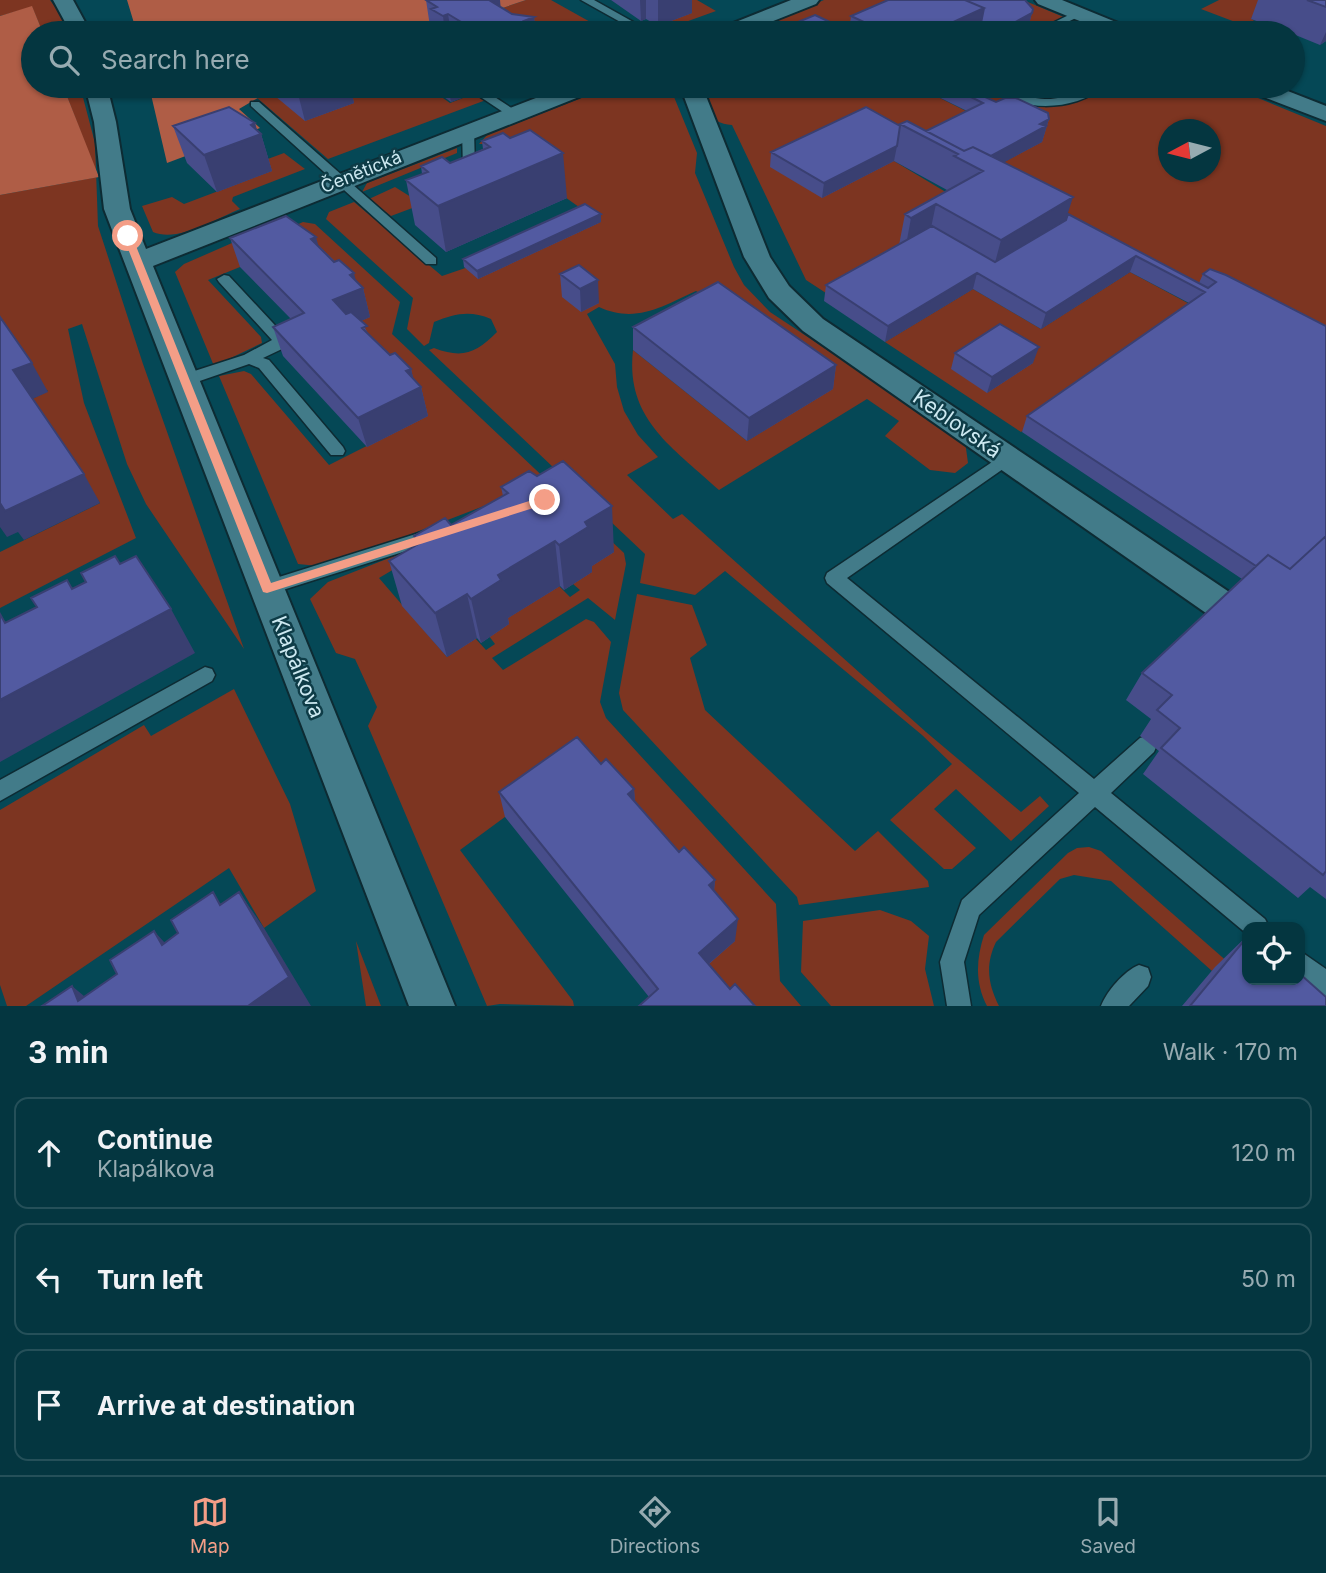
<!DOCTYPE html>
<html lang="en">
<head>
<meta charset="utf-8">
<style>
	:root { --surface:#043640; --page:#12414b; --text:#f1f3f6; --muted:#97abb1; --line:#255059; --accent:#f49e87 }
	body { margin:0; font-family:Inter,sans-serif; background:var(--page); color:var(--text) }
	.controls { position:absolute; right:21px; bottom:21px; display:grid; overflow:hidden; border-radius:14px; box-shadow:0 2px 5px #0004 }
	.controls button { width:63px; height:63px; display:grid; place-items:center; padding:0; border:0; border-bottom:2px solid var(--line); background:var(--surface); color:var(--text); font:35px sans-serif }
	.compass { position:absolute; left:1158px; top:119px; width:63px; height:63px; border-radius:50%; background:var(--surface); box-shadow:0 2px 5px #0004; rotate:263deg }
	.stop { position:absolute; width:21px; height:21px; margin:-16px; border:5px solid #f49e87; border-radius:50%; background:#fff }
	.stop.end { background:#f49e87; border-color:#fff; box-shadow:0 2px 7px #0008 }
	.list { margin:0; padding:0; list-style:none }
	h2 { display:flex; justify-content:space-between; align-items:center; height:91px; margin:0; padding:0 28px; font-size:30px }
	h2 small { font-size:23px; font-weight:400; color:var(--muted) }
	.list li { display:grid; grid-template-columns:46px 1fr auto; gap:21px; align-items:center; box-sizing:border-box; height:112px; margin:0 14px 14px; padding:0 14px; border:2px solid var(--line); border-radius:14px }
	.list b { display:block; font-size:26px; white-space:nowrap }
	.list p { margin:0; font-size:23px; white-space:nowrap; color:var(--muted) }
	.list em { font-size:23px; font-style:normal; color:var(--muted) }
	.icon { flex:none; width:38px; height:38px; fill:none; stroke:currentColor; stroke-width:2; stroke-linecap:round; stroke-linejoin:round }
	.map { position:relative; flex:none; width:1326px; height:1006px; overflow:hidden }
	.search { position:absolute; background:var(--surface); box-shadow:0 2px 5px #0004; left:21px; right:21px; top:21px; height:77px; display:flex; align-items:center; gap:18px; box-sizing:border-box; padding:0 24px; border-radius:38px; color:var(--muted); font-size:26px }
	.sheet { height:469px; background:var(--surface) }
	nav { display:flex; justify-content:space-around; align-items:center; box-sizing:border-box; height:98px; border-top:2px solid var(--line); background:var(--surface); font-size:19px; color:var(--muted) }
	nav a { display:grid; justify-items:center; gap:4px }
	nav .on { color:var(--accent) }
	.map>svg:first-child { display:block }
	.green { fill:#7d3521; fill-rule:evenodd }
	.forest { fill:#af5d46 }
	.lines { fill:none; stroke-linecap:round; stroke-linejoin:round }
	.lane-casing { stroke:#0d2b33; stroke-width:3 }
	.street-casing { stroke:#0d2b33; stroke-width:4 }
	.lane { fill:#427b89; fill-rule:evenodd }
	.street { fill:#427b89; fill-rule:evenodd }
	.wall { fill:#474d8a }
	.shaded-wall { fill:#393f71 }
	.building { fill:#525aa1; stroke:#393f71; stroke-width:2 }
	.route { fill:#f49e87 }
	.labels { text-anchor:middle; stroke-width:5; stroke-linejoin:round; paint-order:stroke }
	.far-street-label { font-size:18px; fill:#cde9f1; stroke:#0e3c47 }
	.street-label { font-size:21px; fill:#cde9f1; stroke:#0e3c47 }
</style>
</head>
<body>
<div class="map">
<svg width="1326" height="1006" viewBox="0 0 1326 1006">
	<rect width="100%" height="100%" fill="#054856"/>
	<path class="green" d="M0,0H50L61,15L66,33H43L32,7L0,16Z
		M526,0H551L610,33H429Z
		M673,0H697L716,11L655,33L653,27L691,13Z
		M824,0H956L900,33H744Z
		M1023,0L1102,33H1016L1028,28L1030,24L1015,6Z
		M1219,0H1316L1251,18L1255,22L1289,33H1264L1201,9Z
		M63,86H80L95,143L98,226L143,364L244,649L146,504L127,464L82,324L68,329L84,403L136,538L0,608V552L100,503L30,400L48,391L0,353V195L98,177Z
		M278,86H426L450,103L476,93L486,100L328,159L256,97Z
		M612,86H666L672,92L697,153L695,173L734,267L744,285L770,312L965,441L968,463L955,473L930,470L885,436L899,421L867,399L719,490C674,448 625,420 633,350L747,441L832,388L696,291C663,306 636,324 599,307L587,314L615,364L617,387L624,411L638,435L658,457L627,475L673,519L682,514L926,732L1021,812L1040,796L1049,806L1011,841L956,789L934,809L976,848L952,869H944L890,820L952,764L922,735L725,571L695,595L640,583L645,554L429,350L434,348C463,359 476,353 497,332L491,319C469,310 455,314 434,322L429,343L424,346L407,329L413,298L326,219L329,212L354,202L442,276L600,222L534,175L507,143L479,144L487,135Z
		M699,86H916L980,118L894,161L974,209L832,297L806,280L732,125C708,123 703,108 699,86Z
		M928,86H1229L1326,126V346L1196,290L971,180L1041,142ZM1168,130H1210V172H1168Z
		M457,148V153L362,192L367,183Z
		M284,153L305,169L233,197L232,201L240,209C217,218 178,243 153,232L142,206L172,197L184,204L271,171L265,160Z
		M395,187L411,197L415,207L391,216L369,199Z
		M303,222L315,224L400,302L392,334L624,553L626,564L615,620L588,598L492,658L503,670L586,619L594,622L611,642L600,702L606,718L776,904L780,981L801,1006H733L578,763L460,850L573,1001L574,1006L500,1004L487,1006L368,726L377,707L355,659L336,653L310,599L328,582L430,542L433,546L379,578L447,657L475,638L486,650L495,644L489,636L506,619L559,586L570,597L580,590L573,584L541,484L336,563L318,566L298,564L219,376L244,371L251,374L329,465L426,416L294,245L208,280L261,337L262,343L214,366L175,272L184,264L262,230L278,233Z
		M1130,272L1197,308L1021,432L885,342L973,289L1041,329Z
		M637,594L692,605L707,645L690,658L705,710L855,851L878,831L928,881L929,887L799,905L797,897L623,710L619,693Z
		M234,689L290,804L316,891L264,928L229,868L26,1006H7L0,985V810L144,725L151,736Z
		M1089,847L1101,851L1278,1006L1215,968L1212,971L1111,881L1074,875L1060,879L996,942C985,965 988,984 999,1006H987C975,983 976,960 984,935L1068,853L1077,848Z
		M880,910L911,921L929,936L925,969L934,1006H831L801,972L803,921Z
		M356,941L381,1006H366Z"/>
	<path class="forest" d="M127,0H526L429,33H137Z
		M32,6L43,33H33V86H63L99,177L0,195V16Z
		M149,86H278L239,109L260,128L167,163Z"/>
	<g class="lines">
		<defs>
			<path id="lane" d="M581,0H594L653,33H640Z
				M1075,12L1084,14L1045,33H1032Z
				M464,86H478L519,113L509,116Z
				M986,86C1007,85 1024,99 1045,99C1067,100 1083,85 1104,86C1074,113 1016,112 986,86Z
				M251,102H259L436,258V264H426L251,106Z
				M468,126L474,130L475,169L469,181L464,182L458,178L463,169L462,130Z
				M224,275L229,276L285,336L288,339L282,349L263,358L269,360L343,447L345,451L343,455H331L259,368L249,364L191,384H179L177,380L179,376L244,355L272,340L219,282L217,279Z
				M1007,452L1015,458L1013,462L847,578L1094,779L1140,738L1147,736L1154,738L1157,745L1154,752L1111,793L1265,919L1269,927H1247V934L1095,807L979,915L964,962L971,1006H947L940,962L962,900L1079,793L827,583L825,578L827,573Z
				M438,527L444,529L447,534L444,539L267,595L260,593L258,588L260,583Z
				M205,667L212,669L215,675L212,681L0,801V780Z
				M1300,951L1326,969V997L1300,979Z
				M1139,965L1148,968L1151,977L1148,986L1129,1006H1101C1107,991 1124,971 1139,965Z"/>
			<path id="street" d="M53,0H73L91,33H71Z
				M791,0H819L816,4L743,33H715L718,29Z
				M1035,0H1062L1133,29L1136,33H1109L1038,4Z
				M85,86H107L116,122L130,209L146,249L567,86H597L594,91L153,266L455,1006H409L104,209L94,122Z
				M680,86H702L770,257L789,286L823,319L1326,657V693L1313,688L803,331L769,298L744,257Z
				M1245,86H1275L1326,106V121L1248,91Z"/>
		</defs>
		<use href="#lane" class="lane-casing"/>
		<use href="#street" class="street-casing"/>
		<use href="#lane" class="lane"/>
		<use href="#street" class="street"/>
	</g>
	<path class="wall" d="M426,0L500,7L512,14L534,17L536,33H431Z
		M611,0H692V13L658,26L646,19L641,21Z
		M1258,0H1326V41L1320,45L1293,34V33H1289L1251,19Z
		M1033,9L1028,28L1017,33H771L849,31L851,16Z
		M272,86H350L354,103L305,121L275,96Z
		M439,86H471L472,94L451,102L441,95Z
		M916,86H961L996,102L1049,119L1042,142L1004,162L1068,214L1199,283L1203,274L1326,326V899L1310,887L1298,898L1143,774L1159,751L1140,736L1151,719L1126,700L1142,673L1242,579L1022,432L1027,416L1189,303L1130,272L1041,329L973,289L885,342L824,301L826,285L899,245L905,214L947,191V190L894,161L822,198L770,167L771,152L900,126V124L926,131L967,111Z
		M255,123L257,130L261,134L272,171L217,192L187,163L173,126Z
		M482,141L567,198L446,252L415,225L406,180L422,174L421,166L450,163L483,149Z
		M601,222L478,279L464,267L463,259Z
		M230,238L319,246L363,288L370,317L361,321L369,335L390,355L411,369L413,378L421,387L428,416L367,447L283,356L273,327L291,319L240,267Z
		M560,274L599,303L581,312L562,297Z
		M633,327L836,365L833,389L747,441L633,350Z
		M955,353L1033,363L987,393L951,369Z
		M537,476L614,552L592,566V572L564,590L560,586L508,618L509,624L481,643L477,638L447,657L402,606L389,561L416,545L414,536L451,525L503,496L501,487Z
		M601,764L634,789L635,802L679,852L715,880L714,891L735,941L709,964L730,989L755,1006L649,997L505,817L499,792Z
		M1247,936V980L1326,1006H1182L1215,967Z"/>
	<path class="shaded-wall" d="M489,0H500L503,33Z
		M640,0H646V19L641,21Z
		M658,0H692V13L658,26Z
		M984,8L979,33H923Z
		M1033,9L1028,28L1017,33H985Z
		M448,14L451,33H445L443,16Z
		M534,17L536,33H522L524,21Z
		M1326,32V41L1320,45Z
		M296,86H350L354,103L305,121Z
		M448,86H471L472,94L451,102Z
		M1049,119L1042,142L982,174L983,171L974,167Z
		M255,123L258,135L261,134L272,171L217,192L204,155Z
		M897,146L894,161L822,198L824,183Z
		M563,153L567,198L446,252L438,206Z
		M1073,197L1061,235L991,278L1001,240Z
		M936,204L928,242L904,256L911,218Z
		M601,214V222L478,279L477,271Z
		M316,237L324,266L311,239Z
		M1136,256L1130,272L1041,329L1046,313Z
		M354,273L358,290L363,288L370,317L341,330L333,300L350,275Z
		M977,273L973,289L885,342L888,326Z
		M598,280L599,303L581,312L580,289Z
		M1039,347L1033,363L987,393L992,377Z
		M32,363L48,392L30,400L13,370Z
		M836,365L833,389L747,441L749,418Z
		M411,369L416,389L421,387L428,416L367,447L358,418L406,371Z
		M84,474L100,503L24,540L18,532L7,537L0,527V501Z
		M612,506L614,552L592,566V572L564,590L559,545L585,522Z
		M555,541L560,586L508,618L509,624L481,643L471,599L498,575Z
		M467,594L477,638L447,657L435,613Z
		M171,609L195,653L0,762V700Z
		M634,789L636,814L628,794Z
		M715,880L713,903L709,885Z
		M239,892L264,928L311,1006H248Z
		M738,919L735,941L697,974L699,953Z
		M154,931L185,965L162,945Z
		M72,986L96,1006L78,1001Z"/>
	<path class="building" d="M426,0H490H489L512,14L534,17L524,21L536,28L522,33H470L465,30L471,28L448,14L443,16L431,9L437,7Z
		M888,0H965L984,8L936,30L923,33H887L851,16Z
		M965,0H1025L1033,9L1032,13L1008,26L985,33H979L984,8Z
		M1307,0H1326V7Z
		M815,15L849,31L848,33H771Z
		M949,86H961L996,102L1005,98H1016L1048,113L1049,119L1040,124L1046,126L991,156L973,147L964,151L926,131L983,103Z
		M229,107L255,123L251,125L261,134L204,155L173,126Z
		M866,107L900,126L897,146L824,183L771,152Z
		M907,121L964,151L973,147L1073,197L1001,240L936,204L911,218L905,214L983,171L954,156L958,154L900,124Z
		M530,130L563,153L438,206L406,180L428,172L421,166L442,157L450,163L490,147L482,141L503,133L510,138Z
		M585,204L601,214L477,271L463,259Z
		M1068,214L1208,288L1216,282L1203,274L1210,269L1226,275L1326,326V536L1290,569L1268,555L1256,566L1027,416L1205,292L1136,256L1046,313L977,273L888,326L826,285L932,226L995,262L1066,220Z
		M286,216L316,237L311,239L334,262L339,260L354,273L350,275L363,288L333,300L346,314L351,312L367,326L362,328L390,355L395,353L411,369L406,371L421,387L358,418L273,327L304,313L230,238Z
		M579,265L598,280L580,289L560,274Z
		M718,282L836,365L749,418L633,327Z
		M0,317L32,363L13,370L84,474L5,511L0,503Z
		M1000,324L1039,347L992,377L955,353Z
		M563,461L612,506L585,522L588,527L559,545L555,541L498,575L501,580L471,599L467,594L435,613L389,561L420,543L414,536L445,518L451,525L508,493L501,487L529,471L537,476Z
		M1326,536V871L1323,875L1161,748L1180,728L1157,710L1172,695L1142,673L1268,555L1290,569Z
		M115,556L120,564L136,556L171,609L0,700V614L5,623L37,607L31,598L67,580L72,589L86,582L81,573Z
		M577,737L601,764L606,759L634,789L628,794L679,852L684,847L715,880L709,885L738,919L699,953L730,989L735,984L755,1006H639L658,989L499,792Z
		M213,892L220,905L239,892L289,977L248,1006H42L72,986L78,1001L117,974L110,960L154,931L162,945L178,933L171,920Z
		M1247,937V980H1300V974L1326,997V1006H1190Z"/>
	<path class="route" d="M128,234L132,236L271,583L545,496L550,500L549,503L267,593L263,592L123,236Z"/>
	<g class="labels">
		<g class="far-street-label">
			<text transform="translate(361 172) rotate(-22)" y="6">Čenětická</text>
		</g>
		<g class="street-label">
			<text transform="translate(957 424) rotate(35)" y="7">Keblovská</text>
			<text transform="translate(298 667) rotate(68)" y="7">Klapálkova</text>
		</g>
	</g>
</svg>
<div class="controls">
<button><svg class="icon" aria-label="locate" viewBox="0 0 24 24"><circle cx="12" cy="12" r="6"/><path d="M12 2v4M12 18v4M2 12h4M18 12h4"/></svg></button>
</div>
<svg class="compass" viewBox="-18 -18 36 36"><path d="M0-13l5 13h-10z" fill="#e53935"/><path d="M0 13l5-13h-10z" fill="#97abb1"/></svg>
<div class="stop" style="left:128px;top:236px"></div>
<div class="stop end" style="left:545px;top:500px"></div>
<div class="search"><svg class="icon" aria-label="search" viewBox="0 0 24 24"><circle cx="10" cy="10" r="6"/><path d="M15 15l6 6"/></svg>Search here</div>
</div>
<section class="sheet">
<h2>3 min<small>Walk · 170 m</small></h2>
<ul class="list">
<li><svg class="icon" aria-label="ahead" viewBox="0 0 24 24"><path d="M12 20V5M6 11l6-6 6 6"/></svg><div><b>Continue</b><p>Klapálkova</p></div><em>120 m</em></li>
<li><svg class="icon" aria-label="left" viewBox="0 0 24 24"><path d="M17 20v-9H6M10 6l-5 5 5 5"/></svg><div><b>Turn left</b></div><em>50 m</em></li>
<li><svg class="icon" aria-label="arrive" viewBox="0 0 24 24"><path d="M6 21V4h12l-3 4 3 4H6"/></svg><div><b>Arrive at destination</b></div></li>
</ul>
</section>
<nav>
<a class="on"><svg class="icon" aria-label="map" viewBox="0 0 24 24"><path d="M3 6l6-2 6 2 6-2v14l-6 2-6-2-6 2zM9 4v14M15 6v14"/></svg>Map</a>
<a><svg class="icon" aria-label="directions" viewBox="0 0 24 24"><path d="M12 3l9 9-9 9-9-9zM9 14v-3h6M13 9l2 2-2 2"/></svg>Directions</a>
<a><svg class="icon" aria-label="saved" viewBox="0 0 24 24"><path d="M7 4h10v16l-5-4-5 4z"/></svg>Saved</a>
</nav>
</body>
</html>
